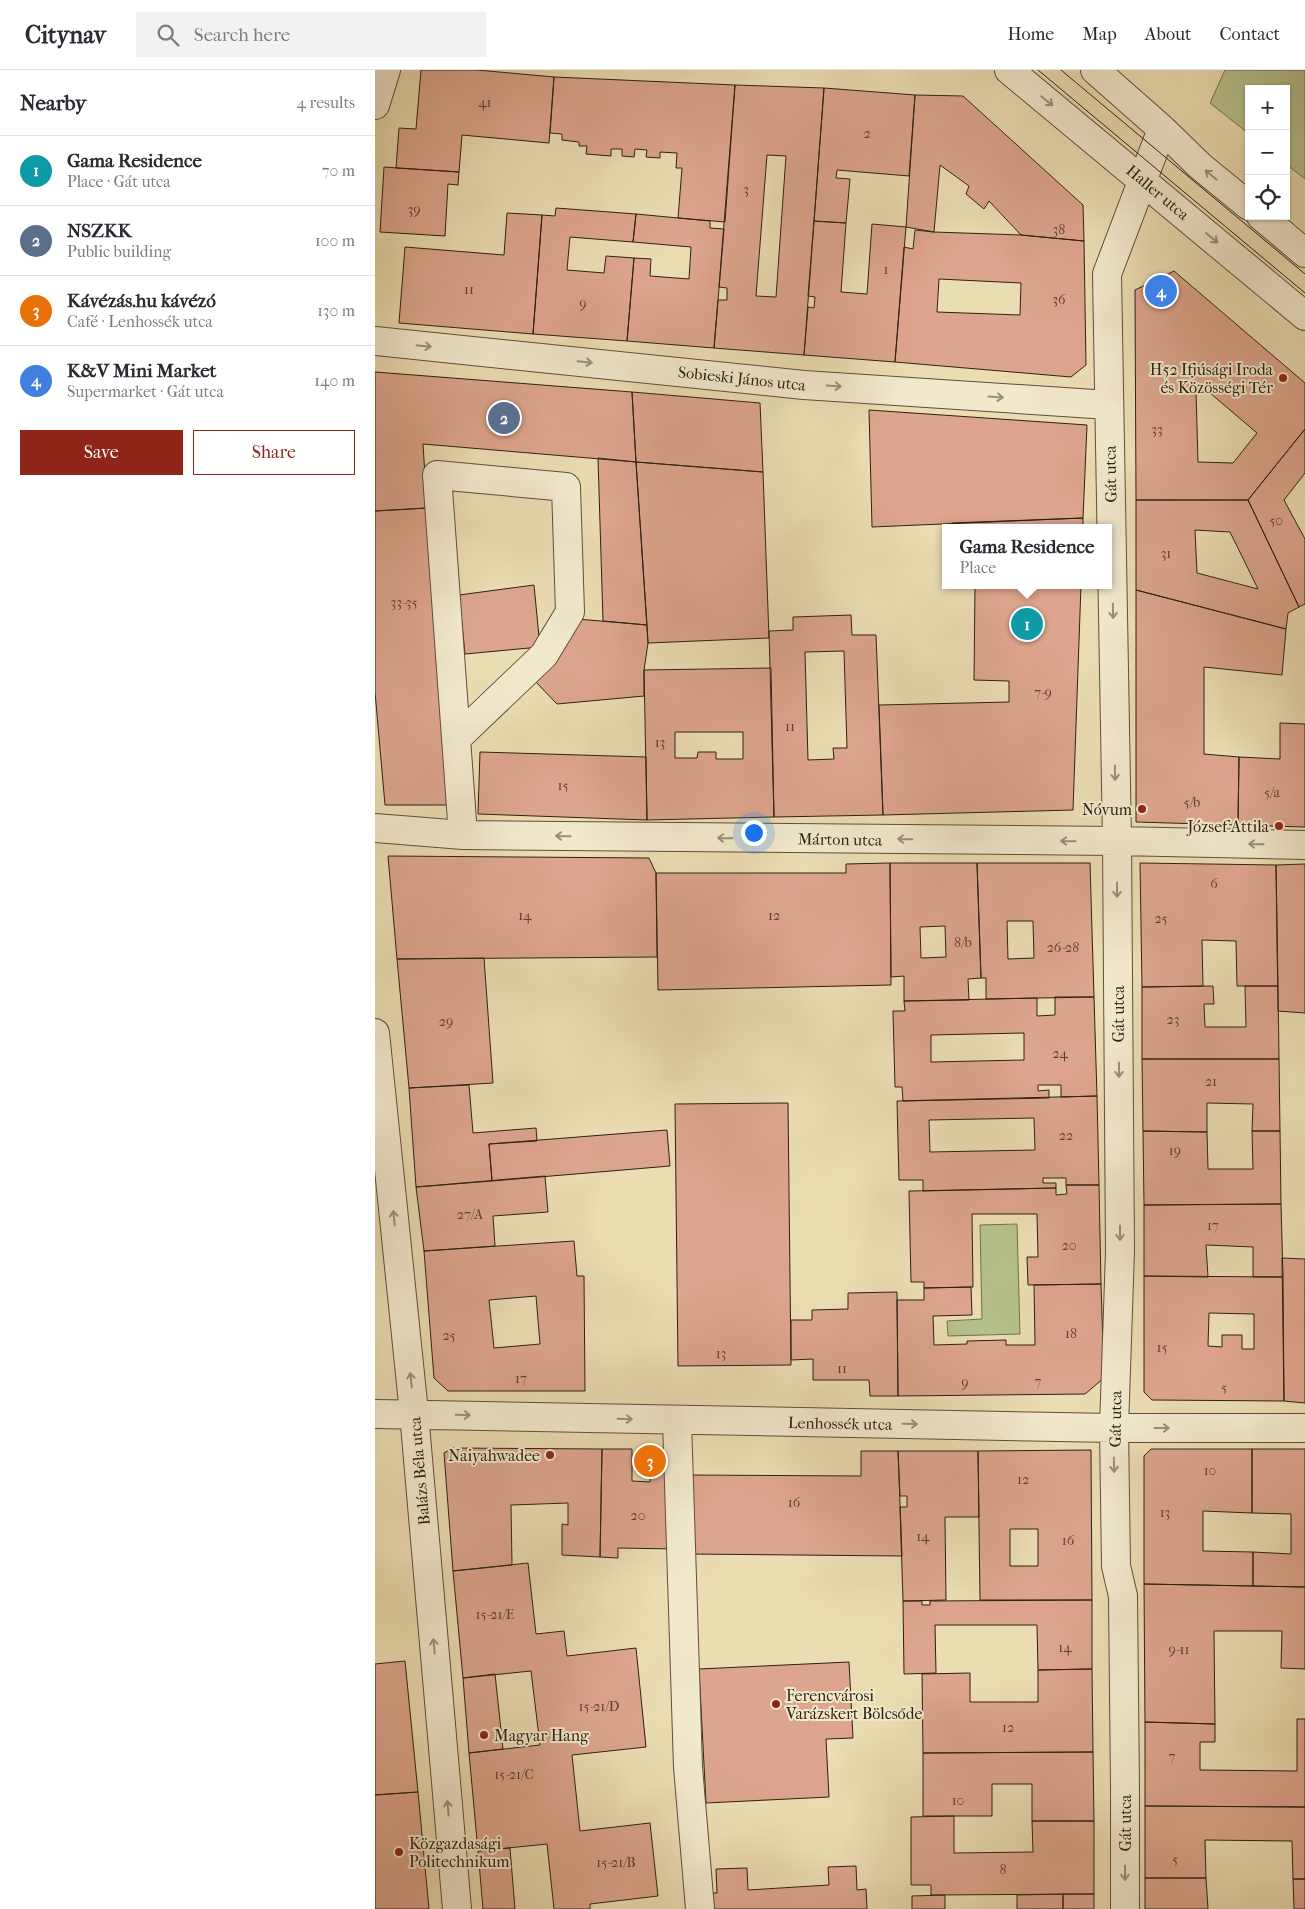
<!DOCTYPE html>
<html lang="en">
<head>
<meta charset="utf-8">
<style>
	:root { --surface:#fff; --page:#f2f2f3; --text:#2b2b33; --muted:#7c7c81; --line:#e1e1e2; --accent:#8f2418 }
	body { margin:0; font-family:"IM FELL French Canon",serif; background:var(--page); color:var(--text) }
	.controls { position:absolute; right:15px; top:15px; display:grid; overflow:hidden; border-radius:0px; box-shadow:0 1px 4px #0004 }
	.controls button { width:45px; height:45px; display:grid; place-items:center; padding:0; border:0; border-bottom:1px solid var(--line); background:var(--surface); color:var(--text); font:25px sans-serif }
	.you { position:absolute; left:378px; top:762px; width:18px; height:18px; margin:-12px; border:4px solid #fff; border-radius:50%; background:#1a73e8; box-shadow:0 0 0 8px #1a73e833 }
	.badge { display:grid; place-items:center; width:32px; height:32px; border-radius:50%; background:var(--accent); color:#fff; font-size:16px; font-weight:700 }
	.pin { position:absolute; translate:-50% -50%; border:2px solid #fff; box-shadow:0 1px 5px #0006 }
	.popup { position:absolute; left:567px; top:454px; width:170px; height:65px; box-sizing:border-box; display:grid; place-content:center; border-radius:0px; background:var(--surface); filter:drop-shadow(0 1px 4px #0005); font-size:16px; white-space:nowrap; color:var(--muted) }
	.popup b { font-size:19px; color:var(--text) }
	.popup::after { content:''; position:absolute; left:50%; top:100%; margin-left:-10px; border:10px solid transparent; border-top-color:var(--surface) }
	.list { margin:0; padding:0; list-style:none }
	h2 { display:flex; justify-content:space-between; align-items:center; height:65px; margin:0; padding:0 20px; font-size:21px }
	h2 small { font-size:16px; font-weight:400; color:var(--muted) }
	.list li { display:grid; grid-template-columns:32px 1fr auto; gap:15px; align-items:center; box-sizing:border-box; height:70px; padding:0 20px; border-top:1px solid var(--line) }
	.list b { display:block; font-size:19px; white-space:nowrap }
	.list p { margin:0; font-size:16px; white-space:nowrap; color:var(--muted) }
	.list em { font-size:16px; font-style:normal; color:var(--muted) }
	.actions { display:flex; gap:10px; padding:15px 20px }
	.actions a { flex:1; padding:11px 0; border:1px solid var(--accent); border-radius:0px; text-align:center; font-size:18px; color:var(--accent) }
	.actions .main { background:var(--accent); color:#fff }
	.icon { flex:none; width:28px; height:28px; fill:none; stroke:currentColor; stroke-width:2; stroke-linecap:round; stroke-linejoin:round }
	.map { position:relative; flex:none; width:930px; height:1839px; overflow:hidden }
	header { display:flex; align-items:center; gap:30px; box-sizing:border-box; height:70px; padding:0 25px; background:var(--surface); border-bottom:1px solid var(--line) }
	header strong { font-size:24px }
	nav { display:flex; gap:28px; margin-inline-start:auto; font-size:18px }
	.search { width:350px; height:45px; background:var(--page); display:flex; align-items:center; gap:12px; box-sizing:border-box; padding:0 18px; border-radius:0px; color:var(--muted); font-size:19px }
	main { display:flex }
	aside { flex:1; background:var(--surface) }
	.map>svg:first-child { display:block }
	.green { fill:#b6c18d; stroke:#727050 }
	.building { fill:#dda58d; stroke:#2e2013; fill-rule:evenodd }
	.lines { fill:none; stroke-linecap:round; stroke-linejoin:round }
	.minor-casing { stroke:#5d4f3b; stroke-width:30 }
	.minor { stroke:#f2e9cd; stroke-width:28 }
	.tram { stroke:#2e2013; stroke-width:1 }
	.oneway { stroke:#9a8f79 }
	.poi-dot { fill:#8f2418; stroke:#f2e9cd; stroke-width:2 }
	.labels { text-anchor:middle; stroke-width:4; stroke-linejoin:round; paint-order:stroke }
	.number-label { font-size:14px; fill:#5a4132 }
	.street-label { font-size:16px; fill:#2e2013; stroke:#f2e9cd }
	.poi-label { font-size:16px; fill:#2e2013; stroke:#f2e9cd; text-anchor:end }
</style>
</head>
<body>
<header>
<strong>Citynav</strong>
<div class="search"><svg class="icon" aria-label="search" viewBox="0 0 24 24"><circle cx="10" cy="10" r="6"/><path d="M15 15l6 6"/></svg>Search here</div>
<nav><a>Home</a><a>Map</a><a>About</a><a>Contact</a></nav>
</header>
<main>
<aside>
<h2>Nearby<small>4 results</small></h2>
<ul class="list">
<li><span class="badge" style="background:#0f9aa8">1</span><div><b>Gama Residence</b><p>Place · Gát utca</p></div><em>70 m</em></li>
<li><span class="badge" style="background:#5c6f8a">2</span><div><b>NSZKK</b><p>Public building</p></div><em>100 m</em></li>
<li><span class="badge" style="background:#e8710a">3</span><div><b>Kávézás.hu kávézó</b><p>Café · Lenhossék utca</p></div><em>130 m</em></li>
<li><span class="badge" style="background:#3f7fe0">4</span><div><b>K&amp;V Mini Market</b><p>Supermarket · Gát utca</p></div><em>140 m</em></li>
</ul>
<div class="actions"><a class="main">Save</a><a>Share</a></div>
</aside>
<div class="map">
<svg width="930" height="1839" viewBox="0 0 930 1839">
	<rect width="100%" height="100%" fill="#ebddb2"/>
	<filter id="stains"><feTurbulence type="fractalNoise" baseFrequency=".004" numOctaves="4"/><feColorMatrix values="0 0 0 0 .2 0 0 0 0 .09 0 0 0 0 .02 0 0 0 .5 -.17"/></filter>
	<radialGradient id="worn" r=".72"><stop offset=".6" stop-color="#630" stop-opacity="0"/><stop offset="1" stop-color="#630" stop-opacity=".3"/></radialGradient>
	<path class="green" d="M850,0H930V109L911,94V19H874V64L835,33Z
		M642,1154L645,1264L573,1266L572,1251L607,1249L605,1155Z"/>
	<path class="building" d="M46,0H102L179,7L174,73L87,65L84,102L21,98L24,58L41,59Z
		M179,7L360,15L350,152L303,148L307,98H301L302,83L285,82V88L271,87L272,80L260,79L259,87L247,86V79H236V86L211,84L212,76H204V72L187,70V64L175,63Z
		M360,15L449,18L429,285L339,278L343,230H352V218L344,217ZM392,85L411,86L401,227L381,226Z
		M449,18L540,25L534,106L462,100L461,108L475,109L471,153L439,151Z
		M540,25L588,26L708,135L709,171L646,165L614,131L609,139L591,124L594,116L565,95L559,162L531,157Z
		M9,97L84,102L83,115L73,114L70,166L5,162Z
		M181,138L261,144L258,172L195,167L192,200L229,203L231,186L259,188L252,271L158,264L167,145L180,146Z
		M132,143L167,145L158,264L24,253L30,177L129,185Z
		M261,144L335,151V158L349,159L339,278L252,271L259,188L276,189L275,206L314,209L316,177L258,172Z
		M439,151L471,153L466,222L492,224L497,154L531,157L520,292L429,285L433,237L439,238L440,227L433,226Z
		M540,160L559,162L646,165L709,171L711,295L696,307L520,292L529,177L538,179ZM564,209L646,213L645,245L562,242Z
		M799,201L930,313V359L873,430H761L760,220ZM828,317L882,363L858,393L823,392L821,321Z
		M0,302L257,322L261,392L48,374L52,438L0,441Z
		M257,322L385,333L388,402L261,392Z
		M494,340L712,355L708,448L497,457Z
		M930,359V403L909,430L930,469V534L924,537L873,430Z
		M223,388L261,392L272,555L228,551Z
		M261,392L388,402L394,568L273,573Z
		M761,430H873L924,537L913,543L911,559L761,520ZM820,460L855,462L883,519L822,503Z
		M52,438L74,735H10L0,622V441Z
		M708,448V458H577V453Z
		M159,515L165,577L90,584L84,525Z
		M600,515H706L698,740L508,745L504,635L634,632V611L599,610Z
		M761,520L911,559L907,605L829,597V684L864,687L863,755L761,752Z
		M476,545L477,565H501L508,745L399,747L394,561L418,560V547ZM469,581L472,678H458L459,689L433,690L430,582Z
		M202,549L272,555L273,573L269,600V626L182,634L158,609Z
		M396,598L399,747L272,750L269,600ZM300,662H368V689H341V682H323L322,688H300Z
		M905,653L930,654V757L863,755L864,687L905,689Z
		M105,682L271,687L272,750L103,744Z
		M13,786L274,788L281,803L282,887L22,889Z
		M515,793H602L606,908L593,909L594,930L529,931V906L516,907ZM570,856L571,887L546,888L545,857Z
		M515,793L516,915L283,920L281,803H471V794Z
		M602,793H715L719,927L611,929V908H606ZM632,851H658L659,888L633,889Z
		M765,793L901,795L903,916H862L861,871L827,870L828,916L767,917Z
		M930,794V943L903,941L901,795Z
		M109,888L118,1013L34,1018L22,889Z
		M838,916L839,934H829L830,957H871L870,916H903L904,989H767V917Z
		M680,927H719L722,1026L686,1027V1015H663V1021L674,1020V1028L528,1031L527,1017H520L518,941H530L529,931L662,928V946L680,945ZM649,963V990L556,992V965Z
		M767,989H904L905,1061H877L878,1034L832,1033V1062L768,1061Z
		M94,1015L98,1063L161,1058L162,1071L114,1074L117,1111L41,1117L34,1018Z
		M722,1026L724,1115H691V1108H668V1113H681V1118L548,1121V1110H524L522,1031ZM659,1048L660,1080L555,1082L554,1050Z
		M413,1033L416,1295L303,1296L300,1034Z
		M292,1060L295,1096L117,1111L114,1074Z
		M768,1061L832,1062L833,1099H878L877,1061H905L906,1134L769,1135Z
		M170,1106L173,1142L118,1146L120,1176L49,1181L41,1117Z
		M691,1115H724L726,1214L653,1215L652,1187H663L662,1144H597L598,1217L549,1218V1212H536L534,1121L681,1118V1125L692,1124Z
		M906,1134L908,1207H878V1177L831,1175L833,1207L769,1206V1135Z
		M199,1171L202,1206H209L210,1321H73L59,1308L49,1181ZM161,1226L165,1274L119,1278L114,1230Z
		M907,1188L930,1189V1333L909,1331Z
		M769,1206L908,1207L909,1331L777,1330L769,1322ZM834,1243L879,1244V1279H867V1265H847V1277L833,1276Z
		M726,1214L729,1308L710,1324L523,1326L522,1230H549V1218L596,1217L597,1245L558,1246L559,1275L592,1274V1271L631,1270V1275H660L659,1215Z
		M522,1222L523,1326H495L494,1310H438V1289L416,1290V1250H437V1240L473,1239V1223Z
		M77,1378L227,1379L225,1487L187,1485V1454L193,1455V1433L136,1435L137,1495L78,1501L69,1383Z
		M227,1379H257V1411L275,1412V1402H301L300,1479L243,1478V1488L225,1487Z
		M776,1379H877V1443L828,1441V1481L878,1482V1516L769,1514V1386Z
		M877,1379H930V1517L878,1516V1482L916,1484V1444L877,1443Z
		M716,1380L717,1530H605L603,1381ZM635,1459H663V1496H635Z
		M486,1381H523L527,1486L314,1484V1405L486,1406Z
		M523,1381H603L604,1447H570L571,1530L528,1531L525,1437H532V1426H525Z
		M153,1493L161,1564L189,1561L192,1586L261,1578L271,1677L197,1685L205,1761L275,1753L283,1826L215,1834V1839H179L172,1774L103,1781L94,1683L165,1675L156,1601L88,1608L78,1501Z
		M769,1514L930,1517V1599L906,1598L907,1561H839L840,1654L770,1652Z
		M717,1530V1599L663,1600L662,1555H560L561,1603L529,1604L528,1531H547V1535H555V1531Z
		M30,1591L43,1722L0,1725V1594Z
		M474,1592L478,1668L451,1669L454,1727L331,1733L324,1599Z
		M717,1599L718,1682L548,1683L547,1604L595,1603V1632H663V1600Z
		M120,1604L128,1679L94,1683L88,1608Z
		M922,1649H930V1737L770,1736V1652L840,1654V1672H825V1700L922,1701Z
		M718,1682L719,1751H657V1714H617V1746H548V1683Z
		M43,1722L54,1839H0V1725Z
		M770,1736L930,1737V1809H918L917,1771L830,1770L831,1808H770Z
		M579,1746V1783L658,1782L657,1751H719V1824L556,1825V1815H536V1747Z
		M135,1778L140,1839H108L103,1781Z
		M481,1796L482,1820L491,1819L492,1839H338L337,1823H342L341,1799L372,1798L373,1820L454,1815L453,1797Z
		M770,1808H831L833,1839H770Z
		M918,1809H930V1839H919Z
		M688,1824V1839H642V1825Z
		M688,1824H719V1839H688Z
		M570,1825V1839H537V1826Z"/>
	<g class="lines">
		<defs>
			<path id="minor" d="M634,0L930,246
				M720,0L787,59L825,96L874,136
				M0,35L11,0
				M886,146L930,183
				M0,271L429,315L734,335
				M81,669L169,585L195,542L191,417L62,405L88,765
				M0,758L88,765L742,771L930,775
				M0,963L39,1343L82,1839
				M0,1344L739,1358H930
				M302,1351L313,1697L325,1839
				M750,1839V1719L748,1526L741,1496L739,1358L745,1181L742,771L732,204L787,59"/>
		</defs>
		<use href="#minor" class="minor-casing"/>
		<use href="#minor" class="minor"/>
		<path class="tram" d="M663,0L930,223
			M686,0L930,204"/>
	</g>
	<defs><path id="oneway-shaft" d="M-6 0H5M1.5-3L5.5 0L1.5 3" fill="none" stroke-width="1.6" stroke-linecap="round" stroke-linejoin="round" transform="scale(1.25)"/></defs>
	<g class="oneway">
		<use href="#oneway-shaft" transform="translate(672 31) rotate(39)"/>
		<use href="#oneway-shaft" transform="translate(836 105) rotate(-140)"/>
		<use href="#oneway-shaft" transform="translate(837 168) rotate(40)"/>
		<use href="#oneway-shaft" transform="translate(49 276) rotate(6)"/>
		<use href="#oneway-shaft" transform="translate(210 292) rotate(6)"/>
		<use href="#oneway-shaft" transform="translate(459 316) rotate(4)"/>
		<use href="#oneway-shaft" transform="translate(621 327) rotate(4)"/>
		<use href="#oneway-shaft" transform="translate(738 541) rotate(89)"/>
		<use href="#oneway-shaft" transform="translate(740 703) rotate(89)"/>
		<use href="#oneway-shaft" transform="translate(188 766) rotate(-179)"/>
		<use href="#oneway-shaft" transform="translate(350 768) rotate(-179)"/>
		<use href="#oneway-shaft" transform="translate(530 769) rotate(-179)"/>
		<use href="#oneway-shaft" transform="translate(693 771) rotate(-179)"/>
		<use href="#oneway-shaft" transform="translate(881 774) rotate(-179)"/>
		<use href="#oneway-shaft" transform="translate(742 820) rotate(90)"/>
		<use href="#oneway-shaft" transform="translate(744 1000) rotate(90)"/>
		<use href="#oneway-shaft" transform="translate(19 1148) rotate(-96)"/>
		<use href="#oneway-shaft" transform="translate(745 1163) rotate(90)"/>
		<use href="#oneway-shaft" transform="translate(36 1310) rotate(-96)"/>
		<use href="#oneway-shaft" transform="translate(88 1345) rotate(2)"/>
		<use href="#oneway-shaft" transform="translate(250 1349) rotate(2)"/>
		<use href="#oneway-shaft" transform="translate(535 1354) rotate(1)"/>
		<use href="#oneway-shaft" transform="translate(787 1358)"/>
		<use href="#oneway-shaft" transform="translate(739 1395) rotate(89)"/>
		<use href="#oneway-shaft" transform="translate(59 1576) rotate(-95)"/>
		<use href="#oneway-shaft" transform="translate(73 1738) rotate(-95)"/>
		<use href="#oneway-shaft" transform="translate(750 1803) rotate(90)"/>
	</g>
	<g class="poi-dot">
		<circle cx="908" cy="308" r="5"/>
		<circle cx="767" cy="739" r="5"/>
		<circle cx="904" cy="756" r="5"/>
		<circle cx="175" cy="1385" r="5"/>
		<circle cx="401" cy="1634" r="5"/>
		<circle cx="109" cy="1665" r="5"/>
		<circle cx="24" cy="1782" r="5"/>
	</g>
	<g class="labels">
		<g class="number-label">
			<text x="110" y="37">41</text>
			<text x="492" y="68">2</text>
			<text x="371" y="124">3</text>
			<text x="39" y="144">39</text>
			<text x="684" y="164">38</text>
			<text x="511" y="204">1</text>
			<text x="94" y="224">11</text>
			<text x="684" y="234">36</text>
			<text x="208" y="238">9</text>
			<text x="782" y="364">33</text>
			<text x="901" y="455">50</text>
			<text x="791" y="488">31</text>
			<text x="29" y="537">33-35</text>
			<text x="668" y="627">7-9</text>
			<text x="415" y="661">11</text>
			<text x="285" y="677">13</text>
			<text x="188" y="720">15</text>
			<text x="897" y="727">5/a</text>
			<text x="817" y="737">5/b</text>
			<text x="839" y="818">6</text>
			<text x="150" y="850">14</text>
			<text x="399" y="850">12</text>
			<text x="786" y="853">25</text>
			<text x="588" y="877">8/b</text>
			<text x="688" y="882">26-28</text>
			<text x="798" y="954">23</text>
			<text x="71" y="956">29</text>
			<text x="685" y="988">24</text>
			<text x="836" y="1016">21</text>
			<text x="691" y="1070">22</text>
			<text x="800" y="1085">19</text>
			<text x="95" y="1149">27/A</text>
			<text x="838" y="1160">17</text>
			<text x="694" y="1180">20</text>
			<text x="696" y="1268">18</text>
			<text x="74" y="1270">25</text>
			<text x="787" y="1282">15</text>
			<text x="346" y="1288">13</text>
			<text x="467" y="1303">11</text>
			<text x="146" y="1313">17</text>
			<text x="663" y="1316">7</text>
			<text x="590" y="1317">9</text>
			<text x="849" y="1322">5</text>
			<text x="835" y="1405">10</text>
			<text x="648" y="1414">12</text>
			<text x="419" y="1437">16</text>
			<text x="790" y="1447">13</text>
			<text x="263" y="1450">20</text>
			<text x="548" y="1471">14</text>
			<text x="693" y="1475">16</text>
			<text x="120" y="1549">15-21/E</text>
			<text x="690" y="1582">14</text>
			<text x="804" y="1584">9-11</text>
			<text x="224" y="1641">15-21/D</text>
			<text x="633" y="1662">12</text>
			<text x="797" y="1691">7</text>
			<text x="139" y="1709">15-21/C</text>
			<text x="583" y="1735">10</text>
			<text x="800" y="1794">5</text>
			<text x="241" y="1797">15-21/B</text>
			<text x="628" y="1804">8</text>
		</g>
		<g class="street-label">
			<text transform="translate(783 122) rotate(40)" y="6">Haller utca</text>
			<text transform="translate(367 308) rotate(6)" y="6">Sobieski János utca</text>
			<text transform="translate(735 404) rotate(-91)" y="6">Gát utca</text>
			<text transform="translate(465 769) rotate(1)" y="6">Márton utca</text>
			<text transform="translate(743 944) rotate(-90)" y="6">Gát utca</text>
			<text transform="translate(740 1349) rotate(-89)" y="6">Gát utca</text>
			<text transform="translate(465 1353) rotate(1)" y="6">Lenhossék utca</text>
			<text transform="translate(44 1401) rotate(-95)" y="6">Balázs Béla utca</text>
			<text transform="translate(750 1753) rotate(-90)" y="6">Gát utca</text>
		</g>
		<g class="poi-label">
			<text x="898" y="305">H52 Ifjúsági Iroda<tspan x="898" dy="18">és Közösségi Tér</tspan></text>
			<text x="757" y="745">Nóvum</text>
			<text x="894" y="762">József Attila</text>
			<text x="165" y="1391">Naiyahwadee</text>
			<text x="411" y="1631" text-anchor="start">Ferencvárosi<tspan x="411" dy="18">Varázskert Bölcsőde</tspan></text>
			<text x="119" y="1671" text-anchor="start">Magyar Hang</text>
			<text x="34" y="1779" text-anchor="start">Közgazdasági<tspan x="34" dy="18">Politechnikum</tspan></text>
		</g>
	</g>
	<rect width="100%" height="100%" filter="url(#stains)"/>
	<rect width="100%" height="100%" fill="url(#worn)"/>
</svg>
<div class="controls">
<button>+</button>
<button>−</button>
<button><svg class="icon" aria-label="locate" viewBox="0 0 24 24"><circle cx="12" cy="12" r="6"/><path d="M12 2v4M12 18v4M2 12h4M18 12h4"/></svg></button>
</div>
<div class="you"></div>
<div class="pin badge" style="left:652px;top:554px;background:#0f9aa8">1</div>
<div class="popup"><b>Gama Residence</b>Place</div>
<div class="pin badge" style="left:129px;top:348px;background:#5c6f8a">2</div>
<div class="pin badge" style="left:275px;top:1391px;background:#e8710a">3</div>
<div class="pin badge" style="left:786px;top:221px;background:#3f7fe0">4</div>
</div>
</main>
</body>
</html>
